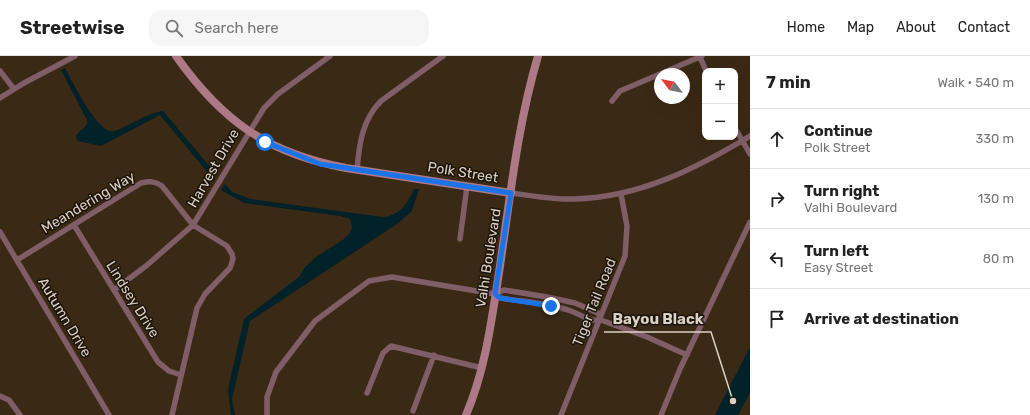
<!DOCTYPE html>
<html lang="en">
<head>
<meta charset="utf-8">
<style>
	:root { --surface:#fff; --page:#f6f6f6; --text:#222; --muted:#767676; --line:#e0e0e0 }
	body { margin:0; font-family:Rubik,sans-serif; background:var(--page); color:var(--text) }
	.controls { position:absolute; right:12px; top:12px; display:grid; overflow:hidden; border-radius:8px; box-shadow:0 4px 16px #0002 }
	.controls button { width:36px; height:36px; display:grid; place-items:center; padding:0; border:0; border-bottom:1px solid var(--line); background:var(--surface); color:var(--text); font:20px sans-serif }
	.compass { position:absolute; left:654px; top:12px; width:36px; height:36px; border-radius:50%; background:var(--surface); box-shadow:0 4px 16px #0002; rotate:302deg }
	.stop { position:absolute; width:12px; height:12px; margin:-9px; border:3px solid #1a73e8; border-radius:50%; background:#fff }
	.stop.end { background:#1a73e8; border-color:#fff; box-shadow:0 1px 4px #0008 }
	.list { margin:0; padding:0; list-style:none }
	h2 { display:flex; justify-content:space-between; align-items:center; height:52px; margin:0; padding:0 16px; font-size:17px }
	h2 small { font-size:13px; font-weight:400; color:var(--muted) }
	.list li { display:grid; grid-template-columns:26px 1fr auto; gap:12px; align-items:center; box-sizing:border-box; height:60px; padding:0 16px; border-top:1px solid var(--line) }
	.list b { display:block; font-size:15px; white-space:nowrap }
	.list p { margin:0; font-size:13px; white-space:nowrap; color:var(--muted) }
	.list em { font-size:13px; font-style:normal; color:var(--muted) }
	.icon { flex:none; width:22px; height:22px; fill:none; stroke:currentColor; stroke-width:2; stroke-linecap:round; stroke-linejoin:round }
	.map { position:relative; flex:none; width:750px; height:359px; overflow:hidden }
	header { display:flex; align-items:center; gap:24px; box-sizing:border-box; height:56px; padding:0 20px; background:var(--surface); border-bottom:1px solid var(--line) }
	header strong { font-size:19px }
	nav { display:flex; gap:22px; margin-inline-start:auto; font-size:14px }
	.search { width:280px; height:36px; background:var(--page); display:flex; align-items:center; gap:10px; box-sizing:border-box; padding:0 14px; border-radius:12px; color:var(--muted); font-size:15px }
	main { display:flex }
	aside { flex:1; background:var(--surface) }
	.map>svg:first-child { display:block }
	.water { fill:#012229 }
	.lines { fill:none; stroke-linecap:round; stroke-linejoin:round }
	.street { stroke:#7f5e67; stroke-width:5.5 }
	.secondary { stroke:#ad7987; stroke-width:8 }
	.route { stroke:#1a73e8; stroke-width:5 }
	.labels { text-anchor:middle; stroke-width:3; stroke-linejoin:round; paint-order:stroke }
	.street-label { font-size:14px; fill:#dbd0c4; stroke:#1b130a }
	.leader { fill:none; stroke:#dbd0c4; stroke-width:1.5 }
	.callout-dot { fill:#dbd0c4; stroke:#1b130a; stroke-width:1.5 }
	.callout-label { font-size:15px; text-anchor:middle; font-weight:bold; fill:#dbd0c4; stroke:#1b130a; stroke-width:3; stroke-linejoin:round; paint-order:stroke }
</style>
</head>
<body>
<header>
<strong>Streetwise</strong>
<div class="search"><svg class="icon" aria-label="search" viewBox="0 0 24 24"><circle cx="10" cy="10" r="6"/><path d="M15 15l6 6"/></svg>Search here</div>
<nav><a>Home</a><a>Map</a><a>About</a><a>Contact</a></nav>
</header>
<main>
<div class="map">
<svg width="750" height="359" viewBox="0 0 750 359">
	<rect width="100%" height="100%" fill="#3a2914"/>
	<path class="water" d="M65,12C72,25 99,81 115,75C131,69 145,58 163,55L216,118L213,122L209,118L160,59L101,90L78,85L76,81C78,74 86,73 88,66L61,14Z
		M225,128L232,136L251,143L382,161C399,161 408,147 414,133H419L412,155L397,168L250,265L232,343L235,359H231L228,333L244,263L299,221L305,211L316,201L344,183L350,177L352,171L350,163L340,160L244,147L221,134Z
		M750,291V337L738,359H715Z"/>
	<g class="lines">
		<path class="street" d="M700,1L706,15
			M0,15L14,33
			M660,18L702,0
			M0,42L24,27L75,0
			M612,45L620,35L660,18
			M735,72L750,98
			M357,114C359,89 362,64 381,45L443,0
			M511,137C532,140 554,144 575,143C640,141 695,113 750,80
			M74,169L158,306L169,315L181,319
			M0,176L109,359
			M460,183L467,130
			M17,204L141,127C150,125 155,125 162,130L193,169L227,190L232,198L233,203L230,212L205,238L197,252L172,359
			M114,234L146,210L193,169L264,52L278,38L330,0
			M495,238L504,234L547,241L575,247L598,257L601,264
			M367,337L383,297L391,290L482,312
			M0,340L9,344L20,359
			M413,355L434,299
			M267,359V341L276,316L315,265L369,225L392,221L495,238L500,242C524,246 549,247 571,255C582,259 589,266 601,264L647,281L687,299
			M561,359L625,200L627,170L621,138
			M661,359L680,313L750,166"/>
		<path class="secondary" d="M176,0C222,65 267,97 346,112L511,137
			M466,359C484,317 490,274 497,230C509,153 516,74 538,0"/>
	</g>
	<g class="lines">
		<path class="route" d="M265,86L320,108L511,137L495,238L500,242L551,250"/>
	</g>
	<g class="labels">
		<g class="street-label">
			<text transform="translate(213 112) rotate(-60)" y="5">Harvest Drive</text>
			<text transform="translate(463 116) rotate(9)" y="5">Polk Street</text>
			<text transform="translate(88 146) rotate(-31)" y="5">Meandering Way</text>
			<text transform="translate(488 202) rotate(-81)" y="5">Valhi Boulevard</text>
			<text transform="translate(133 243) rotate(58)" y="5">Lindsey Drive</text>
			<text transform="translate(594 246) rotate(-68)" y="5">Tiger Tail Road</text>
			<text transform="translate(65 261) rotate(59)" y="5">Autumn Drive</text>
		</g>
	</g>
	<path class="leader" d="M733 345L711 276H604"/>
	<circle class="callout-dot" cx="733" cy="345" r="4"/>
	<g class="callout-label">
		<text x="658" y="268">Bayou Black</text>
	</g>
</svg>
<div class="controls">
<button>+</button>
<button>−</button>
</div>
<svg class="compass" viewBox="-18 -18 36 36"><path d="M0-13l5 13h-10z" fill="#e53935"/><path d="M0 13l5-13h-10z" fill="#767676"/></svg>
<div class="stop" style="left:265px;top:86px"></div>
<div class="stop end" style="left:551px;top:250px"></div>
</div>
<aside>
<h2>7 min<small>Walk · 540 m</small></h2>
<ul class="list">
<li><svg class="icon" aria-label="ahead" viewBox="0 0 24 24"><path d="M12 20V5M6 11l6-6 6 6"/></svg><div><b>Continue</b><p>Polk Street</p></div><em>330 m</em></li>
<li><svg class="icon" aria-label="right" viewBox="0 0 24 24"><path d="M7 20v-9h11M14 6l5 5-5 5"/></svg><div><b>Turn right</b><p>Valhi Boulevard</p></div><em>130 m</em></li>
<li><svg class="icon" aria-label="left" viewBox="0 0 24 24"><path d="M17 20v-9H6M10 6l-5 5 5 5"/></svg><div><b>Turn left</b><p>Easy Street</p></div><em>80 m</em></li>
<li><svg class="icon" aria-label="arrive" viewBox="0 0 24 24"><path d="M6 21V4h12l-3 4 3 4H6"/></svg><div><b>Arrive at destination</b></div></li>
</ul>
</aside>
</main>
</body>
</html>
